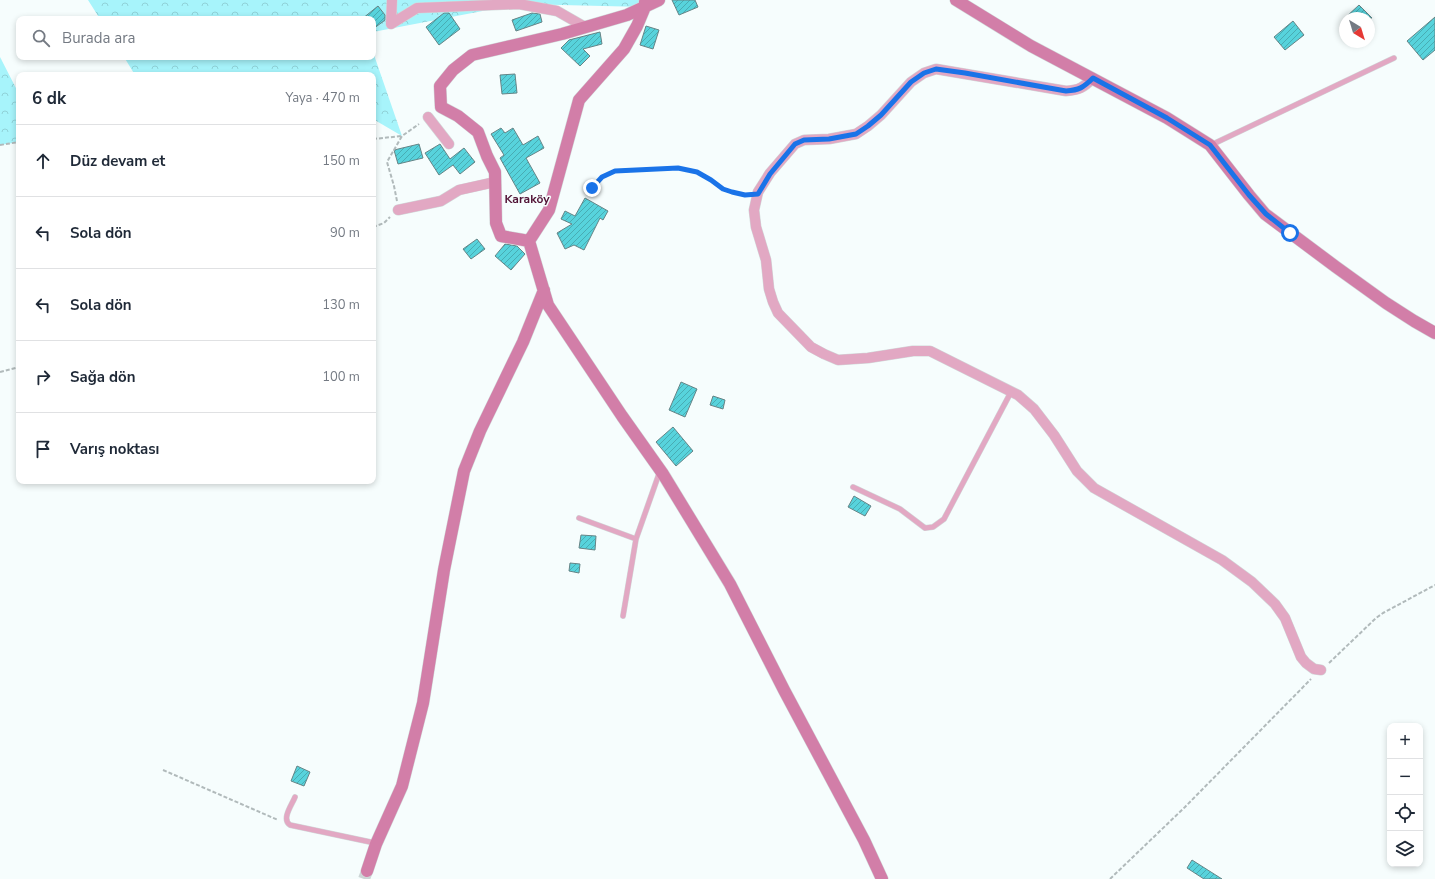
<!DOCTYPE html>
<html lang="tr">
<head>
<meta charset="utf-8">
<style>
	:root { --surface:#fff; --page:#f2f2f3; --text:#1f2937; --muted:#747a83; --line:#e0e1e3 }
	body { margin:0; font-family:"Nunito Sans",sans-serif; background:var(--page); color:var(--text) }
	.controls { position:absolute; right:12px; bottom:12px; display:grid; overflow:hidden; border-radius:8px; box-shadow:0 2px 6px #0003 }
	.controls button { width:36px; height:36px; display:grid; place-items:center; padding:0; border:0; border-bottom:1px solid var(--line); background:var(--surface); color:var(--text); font:20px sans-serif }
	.compass { position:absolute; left:1339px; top:12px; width:36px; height:36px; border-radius:50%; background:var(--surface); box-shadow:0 2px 6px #0003; rotate:142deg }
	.stop { position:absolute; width:12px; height:12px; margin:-9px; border:3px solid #1a73e8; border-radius:50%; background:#fff }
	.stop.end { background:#1a73e8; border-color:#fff; box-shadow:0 1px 4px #0008 }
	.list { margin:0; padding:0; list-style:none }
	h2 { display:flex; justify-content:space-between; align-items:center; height:52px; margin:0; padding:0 16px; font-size:17px }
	h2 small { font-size:13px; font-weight:400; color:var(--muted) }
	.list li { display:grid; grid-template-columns:26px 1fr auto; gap:12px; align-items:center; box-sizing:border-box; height:72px; padding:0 16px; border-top:1px solid var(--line) }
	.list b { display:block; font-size:15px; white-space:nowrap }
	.list em { font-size:13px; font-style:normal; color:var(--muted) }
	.icon { flex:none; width:22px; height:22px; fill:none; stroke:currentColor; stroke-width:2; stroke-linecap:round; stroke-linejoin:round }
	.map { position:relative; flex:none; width:1435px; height:879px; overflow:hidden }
	.search { position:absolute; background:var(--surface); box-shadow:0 2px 6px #0003; left:16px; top:16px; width:360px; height:44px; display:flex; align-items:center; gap:10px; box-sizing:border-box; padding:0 14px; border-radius:8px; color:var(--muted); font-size:15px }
	.panel { position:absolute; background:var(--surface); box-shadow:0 2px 6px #0003; left:16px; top:72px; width:360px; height:412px; border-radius:8px }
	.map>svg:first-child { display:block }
	.forest { fill:url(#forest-crowns) }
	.building { fill:url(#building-hatch); stroke:#658486 }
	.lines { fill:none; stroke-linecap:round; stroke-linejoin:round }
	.secondary-tunnel { stroke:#cdd6d6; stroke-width:12; stroke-dasharray:12 6; stroke-linecap:butt }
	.lane-casing { stroke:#d1dada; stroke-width:6 }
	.street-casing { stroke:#d1dada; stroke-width:11 }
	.secondary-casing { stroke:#d1dada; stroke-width:13 }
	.path { stroke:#b1babb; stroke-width:2; stroke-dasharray:4 2; stroke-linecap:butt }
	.lane { stroke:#e2a8c3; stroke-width:5 }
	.street { stroke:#e2a8c3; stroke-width:10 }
	.secondary { stroke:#d27ea8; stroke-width:12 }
	.route { stroke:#1a73e8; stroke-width:5 }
	.labels { text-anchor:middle; stroke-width:3; stroke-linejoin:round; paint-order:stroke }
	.quarter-label { font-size:12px; font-weight:bold; fill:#511336; stroke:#f6fdfd }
</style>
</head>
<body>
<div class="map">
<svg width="1435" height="879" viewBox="0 0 1435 879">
	<defs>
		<pattern id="forest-crowns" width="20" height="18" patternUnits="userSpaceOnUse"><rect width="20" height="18" fill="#a7f4fb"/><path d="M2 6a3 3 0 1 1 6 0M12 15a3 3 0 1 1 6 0" fill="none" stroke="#90d2d8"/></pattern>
		<pattern id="building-hatch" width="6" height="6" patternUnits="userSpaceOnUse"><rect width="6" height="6" fill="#57d3dc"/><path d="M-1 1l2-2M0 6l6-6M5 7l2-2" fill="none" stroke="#48acb3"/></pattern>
	</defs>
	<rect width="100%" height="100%" fill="#f6fdfd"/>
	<path class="forest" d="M88,0H643L645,7L519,4L373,32V19H100Z
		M373,52L402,136L373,119V75H135L124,57H373Z
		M0,57L19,94V142L0,145Z"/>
	<path class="building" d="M672,0H695L698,7L679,15Z
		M1359,5L1372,18H1345Z
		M378,6L385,15V20L373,29V19H362Z
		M444,13H449L460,29L439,45L426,27Z
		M532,13L540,14L542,22L516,31L512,20Z
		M1435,17V50L1423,60L1407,41Z
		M1293,21L1304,35L1285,50L1274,37Z
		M646,26L659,30L653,49L640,45Z
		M600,32L602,44L583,49L590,56L580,66L561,48L569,40Z
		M515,74L517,93L502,94L500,75Z
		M501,128L505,133L513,128L523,145L538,136L544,148L526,158L540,183L520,194L500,158L504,155L491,134Z
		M419,144L423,158L398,164L394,150Z
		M440,144L450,159L464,148L475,162L460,174L453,165L439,175L425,153Z
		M585,198L608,211L603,220L600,218L584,250L574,245L565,249L557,233L572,224L561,219L565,211L575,216Z
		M477,239L485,249L471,259L463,249Z
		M505,244L517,246L525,254L511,270L495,256Z
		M681,382L697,389L685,417L669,410Z
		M713,396L725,400L723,409L710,405Z
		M673,427L693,451L676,466L656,442Z
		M854,496L871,506L865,516L848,507Z
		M581,535L596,536L595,550L579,548Z
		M570,563L580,564L579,573L569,571Z
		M297,766L310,772L304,786L291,781Z
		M1192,860L1222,879H1204L1187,868Z"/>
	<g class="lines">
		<path class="secondary-tunnel" d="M364,879L367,871"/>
		<defs>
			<path id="lane" d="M1211,145L1394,58
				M853,487L900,509L925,528L933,527L944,519L1011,392
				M579,518L636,539
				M623,616L636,539L660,471
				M295,797C292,805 281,819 290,825L375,843"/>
			<path id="street" d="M391,24L417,8L519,4L557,11L585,27
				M391,24L392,0
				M1093,78C1083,88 1079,90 1066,91L936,69L924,73L911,82L881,115L868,126L856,134L829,139L804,140L795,144L770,173L758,192L754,210L756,227L766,260L769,289L773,302L778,313L811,347L824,354L838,360L868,358L913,351H930L1018,395L1034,409L1054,435L1077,471L1094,488L1222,560L1252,582L1275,604L1285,618L1301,657L1306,663L1314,669L1321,670
				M428,117L449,144
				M398,210L441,201L459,190L495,182"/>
			<path id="secondary" d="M659,0L627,15L562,34L472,55L453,70L440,86L441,107L458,116L478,132L487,156L495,172L496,223L501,236L529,241L548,305L622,416L663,474L730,584L784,690L864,840L882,879
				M956,0L1031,46L1167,118L1210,145L1249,195L1265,214L1336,267L1386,303L1414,321L1435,333
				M529,241L549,210L579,100L624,49L637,26L645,7V2
				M367,871L376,844L402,786L423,703L444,570L464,471L480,431L523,342L544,290"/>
		</defs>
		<use href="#lane" class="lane-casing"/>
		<use href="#street" class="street-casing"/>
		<use href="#secondary" class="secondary-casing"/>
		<path class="path" d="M373,139L402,136
			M0,145L19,142
			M592,188L602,177L615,171L678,168L697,172L711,180L723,189L746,195
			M397,201L394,186L387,162L402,136L419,124
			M373,227L384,223L390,217
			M0,372L19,367
			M1329,663L1376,618L1383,613L1435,585
			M163,770L278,820
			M1110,879L1185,807L1311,679"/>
		<use href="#lane" class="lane"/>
		<use href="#street" class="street"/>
		<use href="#secondary" class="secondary"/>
	</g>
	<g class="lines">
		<path class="route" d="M592,188L602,177L615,171L678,168L697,172L711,180L723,189L732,192L745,195L758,194L770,174L795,144L804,140L829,139L856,134L868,126L881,115L911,82L924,73L936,69L965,73L1066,91C1079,90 1083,88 1093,78L1167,118L1210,145L1249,195L1266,214L1290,233"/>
	</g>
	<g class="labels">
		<g class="quarter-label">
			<text x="527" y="203">Karaköy</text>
		</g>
	</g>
</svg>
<div class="controls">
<button>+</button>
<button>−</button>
<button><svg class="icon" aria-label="locate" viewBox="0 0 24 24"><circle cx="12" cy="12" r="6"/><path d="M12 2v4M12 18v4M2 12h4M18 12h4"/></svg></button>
<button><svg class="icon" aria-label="layers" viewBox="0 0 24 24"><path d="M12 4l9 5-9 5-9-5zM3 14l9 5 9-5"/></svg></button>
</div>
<svg class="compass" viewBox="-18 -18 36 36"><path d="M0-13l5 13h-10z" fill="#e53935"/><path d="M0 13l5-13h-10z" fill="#747a83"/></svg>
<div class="stop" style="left:1290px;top:233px"></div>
<div class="stop end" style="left:592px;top:188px"></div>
<div class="search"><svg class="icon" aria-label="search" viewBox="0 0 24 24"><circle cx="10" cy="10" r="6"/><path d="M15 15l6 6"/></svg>Burada ara</div>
<section class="panel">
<h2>6 dk<small>Yaya · 470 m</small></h2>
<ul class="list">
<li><svg class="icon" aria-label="ahead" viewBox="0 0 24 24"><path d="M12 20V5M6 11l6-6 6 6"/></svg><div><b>Düz devam et</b></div><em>150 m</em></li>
<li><svg class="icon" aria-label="left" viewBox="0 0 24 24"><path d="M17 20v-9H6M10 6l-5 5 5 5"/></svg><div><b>Sola dön</b></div><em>90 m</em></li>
<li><svg class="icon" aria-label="left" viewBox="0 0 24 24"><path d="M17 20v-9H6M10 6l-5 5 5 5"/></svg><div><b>Sola dön</b></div><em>130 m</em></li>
<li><svg class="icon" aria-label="right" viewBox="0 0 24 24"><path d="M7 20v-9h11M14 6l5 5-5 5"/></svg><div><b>Sağa dön</b></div><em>100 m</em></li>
<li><svg class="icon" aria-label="arrive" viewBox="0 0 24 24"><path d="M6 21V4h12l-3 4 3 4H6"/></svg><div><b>Varış noktası</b></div></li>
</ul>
</section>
</div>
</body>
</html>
